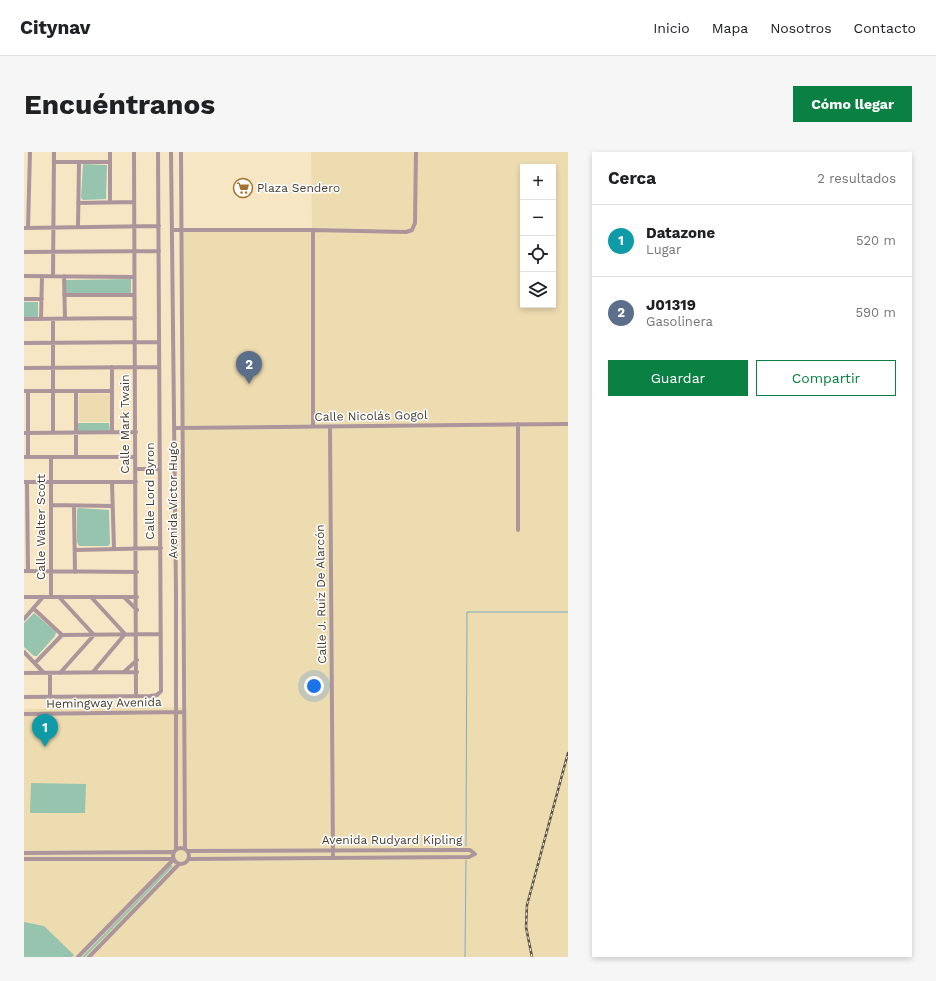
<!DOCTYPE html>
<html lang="es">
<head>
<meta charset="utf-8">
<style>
	:root { --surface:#fff; --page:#f6f6f6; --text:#202124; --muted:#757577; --line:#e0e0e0; --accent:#0b8043 }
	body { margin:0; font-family:"Work Sans",sans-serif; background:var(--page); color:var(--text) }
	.controls { position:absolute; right:12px; top:12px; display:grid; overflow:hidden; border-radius:0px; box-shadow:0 2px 6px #0003 }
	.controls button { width:36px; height:36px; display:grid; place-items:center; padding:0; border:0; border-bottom:1px solid var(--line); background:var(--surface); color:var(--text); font:20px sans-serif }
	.you { position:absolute; left:290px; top:534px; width:14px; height:14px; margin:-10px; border:3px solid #fff; border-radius:50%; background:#1a73e8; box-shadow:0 0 0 6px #1a73e833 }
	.badge { display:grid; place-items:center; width:26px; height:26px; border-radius:50%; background:var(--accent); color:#fff; font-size:13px; font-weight:700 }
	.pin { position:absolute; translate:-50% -33px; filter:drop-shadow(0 1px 2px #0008) }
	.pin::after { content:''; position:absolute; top:21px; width:14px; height:12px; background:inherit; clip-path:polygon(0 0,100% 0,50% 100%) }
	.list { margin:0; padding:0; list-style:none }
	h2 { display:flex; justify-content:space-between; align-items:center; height:52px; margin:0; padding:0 16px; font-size:17px }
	h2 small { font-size:13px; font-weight:400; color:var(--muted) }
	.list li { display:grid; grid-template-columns:26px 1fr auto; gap:12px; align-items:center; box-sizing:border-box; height:72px; padding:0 16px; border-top:1px solid var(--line) }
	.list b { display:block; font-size:15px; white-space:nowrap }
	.list p { margin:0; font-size:13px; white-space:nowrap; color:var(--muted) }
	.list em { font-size:13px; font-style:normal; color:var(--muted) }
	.actions { display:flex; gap:8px; padding:12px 16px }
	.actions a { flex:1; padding:9px 0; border:1px solid var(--accent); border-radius:0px; text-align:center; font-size:14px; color:var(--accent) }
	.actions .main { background:var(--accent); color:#fff }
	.icon { flex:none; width:22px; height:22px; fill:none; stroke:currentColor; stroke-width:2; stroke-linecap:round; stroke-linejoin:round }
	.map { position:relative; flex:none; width:544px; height:805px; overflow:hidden; border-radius:0px }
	header { display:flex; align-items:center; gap:24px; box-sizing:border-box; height:56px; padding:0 20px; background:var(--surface); border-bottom:1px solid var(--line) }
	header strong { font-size:19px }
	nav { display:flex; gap:22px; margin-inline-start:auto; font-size:14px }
	.intro { display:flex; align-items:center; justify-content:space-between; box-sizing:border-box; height:96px; padding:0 24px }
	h1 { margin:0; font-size:28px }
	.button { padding:10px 18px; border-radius:0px; background:var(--accent); color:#fff; font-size:14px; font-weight:700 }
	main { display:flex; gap:24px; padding:0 24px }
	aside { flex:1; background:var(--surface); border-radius:0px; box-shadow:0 2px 6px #0003 }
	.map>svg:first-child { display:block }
	.built { fill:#eedcb1; fill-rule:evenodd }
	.green { fill:#97c4af }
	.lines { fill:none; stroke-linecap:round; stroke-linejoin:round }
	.stream { stroke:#7cadc1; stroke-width:1 }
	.minor { stroke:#ac969b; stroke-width:4 }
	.rail-casing { stroke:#595241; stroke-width:2.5 }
	.rail { stroke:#fff; stroke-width:1; stroke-dasharray:3; stroke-linecap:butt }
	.labels { text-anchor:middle; stroke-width:3; stroke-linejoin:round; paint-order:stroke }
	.poi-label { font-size:12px; fill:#423c2e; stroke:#fff; text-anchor:start }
	.street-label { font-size:12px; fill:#423c2e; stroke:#fff }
</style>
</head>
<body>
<header>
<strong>Citynav</strong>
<nav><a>Inicio</a><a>Mapa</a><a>Nosotros</a><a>Contacto</a></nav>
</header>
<div class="intro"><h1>Encuéntranos</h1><a class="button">Cómo llegar</a></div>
<main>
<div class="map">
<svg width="544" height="805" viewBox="0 0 544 805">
	<rect width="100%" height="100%" fill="#f6e6c3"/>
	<path class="built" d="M287,0H544V805H0V557L163,555L156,79H288ZM499,15H529V153H499Z
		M57,241L86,242V270H55V244Z"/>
	<path class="green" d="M59,12L83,13L82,47L59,48L57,46Z
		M107,127V142H42V128Z
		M0,150H14V165H0Z
		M54,271H85L86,279L54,280Z
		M55,356L85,358L86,392L84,394H55L53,390V357Z
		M10,461L32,480L31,484L13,504H10L0,495V471Z
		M7,631L62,632L61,661H6Z
		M147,713L149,714L61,805H58Z
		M0,770L20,774L50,803L48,805H0Z"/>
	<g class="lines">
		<path class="stream" d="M442,694L443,460H544
			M441,805L442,708"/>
		<path class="minor" d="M110,0L112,544
			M147,0L152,442V697
			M157,0L161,697
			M30,10H85
			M86,50V0
			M54,51L110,50
			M54,75L55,10
			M0,76L135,74
			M4,76L6,0
			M148,78H289V275
			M289,78L382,80L388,78L391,71L392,0
			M0,100L135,99
			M0,124L110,125
			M29,124L30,0
			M40,124L41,167
			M40,143H110
			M0,147H18
			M0,167L111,166
			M17,167L18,124
			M29,167V281
			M0,191L135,190
			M88,215V280
			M0,216L135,215
			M0,239H88
			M306,275L309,705
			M150,276L544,272
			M0,281L112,280
			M0,305H111
			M4,305V239
			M27,305V445
			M52,305V239
			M112,317H136
			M0,330H112
			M3,330L4,419
			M88,330L90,397
			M27,353L88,354
			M50,354L51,420
			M494,378V272
			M51,398L137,396
			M0,419L113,420
			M0,445H113
			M35,445L70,483L36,521
			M67,445L101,482L69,520
			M100,445L113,458
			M10,457L38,483L137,482
			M0,467L19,445
			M0,500L20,521
			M11,511L38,483
			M100,520L113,508
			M0,521L113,520
			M26,521V544
			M0,545L126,544L133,543L137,539L134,0
			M0,562L160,560
			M149 704a8 8 0 1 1 16 0a8 8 0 1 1-16 0Z
			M164,699L433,698H446L451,702L445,705L165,707
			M0,701L149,700
			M0,707H149
			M54,805L149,708
			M65,805L155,712"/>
		<defs>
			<path id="rail" d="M508,805L502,775L503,753L544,601"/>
		</defs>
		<use href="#rail" class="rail-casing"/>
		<use href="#rail" class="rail"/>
	</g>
	<defs>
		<symbol id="supermarket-ring" viewBox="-11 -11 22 22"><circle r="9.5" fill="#fff" stroke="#a7702c" stroke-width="1.5"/><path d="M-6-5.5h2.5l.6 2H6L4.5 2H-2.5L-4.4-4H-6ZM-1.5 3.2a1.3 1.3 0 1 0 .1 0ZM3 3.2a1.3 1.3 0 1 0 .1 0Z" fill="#a7702c"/></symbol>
	</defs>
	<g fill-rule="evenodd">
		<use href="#supermarket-ring" x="208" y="25" width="22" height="22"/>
	</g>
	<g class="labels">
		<g class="poi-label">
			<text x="233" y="40">Plaza Sendero</text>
		</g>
		<g class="street-label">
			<text transform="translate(347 264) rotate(-1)" y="4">Calle Nicolás Gogol</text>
			<text transform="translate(101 272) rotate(-90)" y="4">Calle Mark Twain</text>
			<text transform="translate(126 339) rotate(-90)" y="4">Calle Lord Byron</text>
			<text transform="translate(149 348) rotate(-90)" y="4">Avenida Víctor Hugo</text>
			<text transform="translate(17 375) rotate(-90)" y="4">Calle Walter Scott</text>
			<text transform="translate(297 442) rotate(-91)" y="4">Calle J. Ruíz De Alarcón</text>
			<text transform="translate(80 551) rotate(-1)" y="4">Hemingway Avenida</text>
			<text x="368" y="692">Avenida Rudyard Kipling</text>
		</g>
	</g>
</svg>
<div class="controls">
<button>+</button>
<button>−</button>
<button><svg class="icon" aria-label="locate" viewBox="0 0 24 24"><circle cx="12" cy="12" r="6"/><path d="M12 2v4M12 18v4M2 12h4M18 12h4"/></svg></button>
<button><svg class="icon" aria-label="layers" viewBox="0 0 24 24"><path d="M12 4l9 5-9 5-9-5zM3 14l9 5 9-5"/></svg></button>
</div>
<div class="you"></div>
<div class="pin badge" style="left:21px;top:595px;background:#0f9aa8">1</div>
<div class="pin badge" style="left:225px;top:232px;background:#5c6f8a">2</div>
</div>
<aside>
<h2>Cerca<small>2 resultados</small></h2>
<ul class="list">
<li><span class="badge" style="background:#0f9aa8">1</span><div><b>Datazone</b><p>Lugar</p></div><em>520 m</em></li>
<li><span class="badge" style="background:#5c6f8a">2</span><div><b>J01319</b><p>Gasolinera</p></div><em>590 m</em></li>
</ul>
<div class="actions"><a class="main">Guardar</a><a>Compartir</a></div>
</aside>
</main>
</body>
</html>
